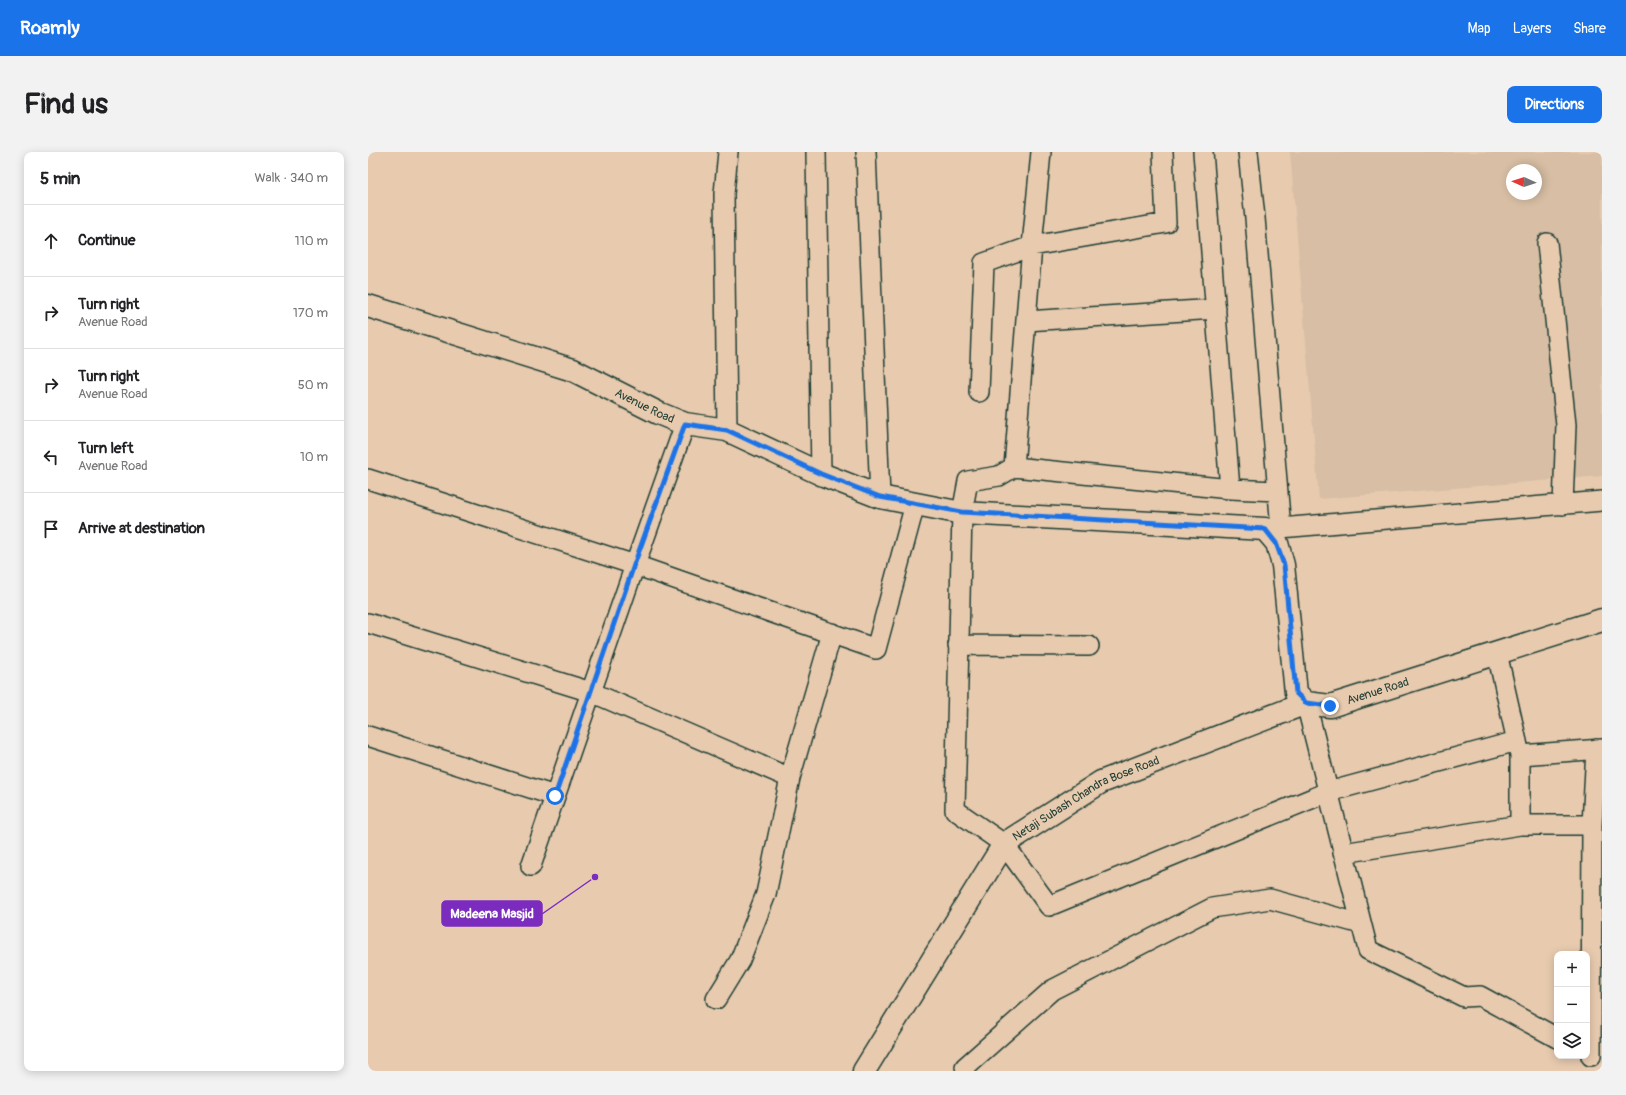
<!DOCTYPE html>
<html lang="en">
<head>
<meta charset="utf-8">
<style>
	:root { --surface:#fff; --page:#f2f2f2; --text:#202124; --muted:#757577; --line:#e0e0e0; --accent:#1a73e8 }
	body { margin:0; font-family:Pangolin,sans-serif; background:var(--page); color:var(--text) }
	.controls { position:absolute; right:12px; bottom:12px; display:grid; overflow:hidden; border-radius:8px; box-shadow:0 2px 10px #0003 }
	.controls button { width:36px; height:36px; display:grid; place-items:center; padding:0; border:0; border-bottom:1px solid var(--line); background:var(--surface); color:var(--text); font:20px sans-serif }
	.compass { position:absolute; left:1138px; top:12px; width:36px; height:36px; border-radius:50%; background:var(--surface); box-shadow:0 2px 10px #0003; rotate:273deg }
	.stop { position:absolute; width:12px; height:12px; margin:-9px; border:3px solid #1a73e8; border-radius:50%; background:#fff }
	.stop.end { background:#1a73e8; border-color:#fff; box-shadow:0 1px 4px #0008 }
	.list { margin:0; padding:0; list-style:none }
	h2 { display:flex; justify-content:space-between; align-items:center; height:52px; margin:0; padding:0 16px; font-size:17px }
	h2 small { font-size:13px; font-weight:400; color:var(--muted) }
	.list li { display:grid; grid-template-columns:26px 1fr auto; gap:12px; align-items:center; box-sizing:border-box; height:72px; padding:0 16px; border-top:1px solid var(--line) }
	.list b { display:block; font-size:15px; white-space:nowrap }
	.list p { margin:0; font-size:13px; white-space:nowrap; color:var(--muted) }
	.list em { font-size:13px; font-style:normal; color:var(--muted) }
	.icon { flex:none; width:22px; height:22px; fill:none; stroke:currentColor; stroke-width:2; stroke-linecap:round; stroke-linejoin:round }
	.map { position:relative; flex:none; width:1234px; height:919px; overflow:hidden; border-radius:8px }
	header { display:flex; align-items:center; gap:24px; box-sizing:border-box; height:56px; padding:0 20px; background:var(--accent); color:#fff }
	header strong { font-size:19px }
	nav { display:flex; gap:22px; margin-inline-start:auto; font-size:14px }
	.intro { display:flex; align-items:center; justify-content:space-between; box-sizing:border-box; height:96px; padding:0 24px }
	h1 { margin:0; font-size:28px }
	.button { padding:10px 18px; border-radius:8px; background:var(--accent); color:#fff; font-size:14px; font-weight:700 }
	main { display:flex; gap:24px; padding:0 24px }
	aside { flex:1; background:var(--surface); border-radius:8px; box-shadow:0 2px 10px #0003 }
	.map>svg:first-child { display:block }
	.built { fill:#d7bea4; fill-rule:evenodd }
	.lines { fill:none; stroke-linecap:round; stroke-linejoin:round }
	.street-casing { stroke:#1f3d34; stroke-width:22 }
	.secondary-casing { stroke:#1f3d34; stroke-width:25 }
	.primary-casing { stroke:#1f3d34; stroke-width:25 }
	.street { stroke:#e8cbaf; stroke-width:19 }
	.secondary { stroke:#e8cbaf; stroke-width:22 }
	.primary { stroke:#e8cbaf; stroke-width:22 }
	.route { stroke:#1a73e8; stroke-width:5 }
	.labels { text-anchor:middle; stroke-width:3; stroke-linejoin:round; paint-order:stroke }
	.street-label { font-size:12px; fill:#1f3d34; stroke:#e8cbaf }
	.leader { fill:none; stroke:#7b2cbf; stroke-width:1.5 }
	.callout-dot { fill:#7b2cbf; stroke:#e8cbaf; stroke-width:1.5 }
	.callout { fill:#7b2cbf; stroke:#7b2cbf; stroke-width:1.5 }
	.callout-label { font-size:13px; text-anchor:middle; font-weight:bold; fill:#fff }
</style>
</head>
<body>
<header>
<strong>Roamly</strong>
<nav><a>Map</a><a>Layers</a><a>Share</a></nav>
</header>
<div class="intro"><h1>Find us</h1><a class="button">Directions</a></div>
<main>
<aside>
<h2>5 min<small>Walk · 340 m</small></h2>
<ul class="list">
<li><svg class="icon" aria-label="ahead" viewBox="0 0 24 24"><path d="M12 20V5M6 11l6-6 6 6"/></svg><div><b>Continue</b></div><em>110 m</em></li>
<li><svg class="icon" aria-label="right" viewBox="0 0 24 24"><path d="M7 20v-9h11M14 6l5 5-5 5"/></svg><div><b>Turn right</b><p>Avenue Road</p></div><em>170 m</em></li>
<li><svg class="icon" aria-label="right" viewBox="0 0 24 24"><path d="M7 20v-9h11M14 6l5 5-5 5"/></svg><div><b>Turn right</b><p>Avenue Road</p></div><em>50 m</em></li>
<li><svg class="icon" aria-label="left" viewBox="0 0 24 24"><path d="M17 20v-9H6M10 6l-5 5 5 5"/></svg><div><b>Turn left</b><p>Avenue Road</p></div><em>10 m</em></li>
<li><svg class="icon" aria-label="arrive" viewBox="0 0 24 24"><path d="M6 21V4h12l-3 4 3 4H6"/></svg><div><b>Arrive at destination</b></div></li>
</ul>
</aside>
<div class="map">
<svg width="1234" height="919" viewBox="0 0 1234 919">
	<rect width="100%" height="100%" fill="#e8cbaf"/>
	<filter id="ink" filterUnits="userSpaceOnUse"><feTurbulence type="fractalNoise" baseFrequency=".025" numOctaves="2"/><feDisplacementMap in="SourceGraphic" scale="8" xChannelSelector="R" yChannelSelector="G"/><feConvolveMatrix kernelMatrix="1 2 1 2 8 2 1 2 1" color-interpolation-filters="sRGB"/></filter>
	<g filter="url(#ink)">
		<path class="built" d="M922,0H1234V324L951,347ZM1144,18H1168V42H1144Z"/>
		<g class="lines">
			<defs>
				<path id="street" d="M448,0L453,322
					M498,0L512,345
					M835,0L862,337
					M880,0L887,66L913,377
					M1179,91L1198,273L1195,353
					M658,169L848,157
					M611,240L616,111L664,94L798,71L795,0
					M359,278L356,42L360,0
					M646,315L664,94L673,0
					M0,327L267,413L508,497L547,352
					M910,339L862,337L646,315L631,324L600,329L594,361L587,658L636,692L681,754L960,640L1149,589
					M900,377L1234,349
					M0,471L223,540L422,626L464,481
					M590,493L721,494
					M1129,501L1152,603L1234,597
					M938,551L1000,798L1096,845L1112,844L1189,886
					M0,584L187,644
					M1152,673H1224L1223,904
					M1224,673L1228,597
					M975,701L1152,673V603
					M163,714L267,413L317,272
					M348,847L372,808L398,742L422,626
					M597,915L684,838L844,756L902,747L993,772"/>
				<g id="secondary">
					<path id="s1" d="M496,919L636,692L733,630L938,551"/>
				</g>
				<g id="primary">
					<path id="s2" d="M0,154L205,218L290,261L317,272L359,278L453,322L512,345L594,361L897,377L909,391L915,413L928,541L938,551L962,554L1234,468"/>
				</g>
			</defs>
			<use href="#street" class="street-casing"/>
			<use href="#secondary" class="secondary-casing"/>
			<use href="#primary" class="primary-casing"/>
			<use href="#street" class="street"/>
			<use href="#secondary" class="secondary"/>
			<use href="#primary" class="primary"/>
		</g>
	</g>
	<g class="lines" filter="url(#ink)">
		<path class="route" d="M187,644L266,413L317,272L359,278L453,322L512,345L594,360L897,377L908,391L916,413L928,541L938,551L962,554"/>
	</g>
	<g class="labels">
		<g class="street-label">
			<text dy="4" stroke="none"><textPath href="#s2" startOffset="295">Avenue Road</textPath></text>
			<text dy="4" stroke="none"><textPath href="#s2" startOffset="1194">Avenue Road</textPath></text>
			<text dy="4" stroke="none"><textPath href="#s1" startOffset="361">Netaji Subash Chandra Bose Road</textPath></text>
		</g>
	</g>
	<path class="leader" d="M227 725L174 762"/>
	<circle class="callout-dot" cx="227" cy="725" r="4"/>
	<rect class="callout" x="74" y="749" width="100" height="25" rx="4"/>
	<g class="callout-label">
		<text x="124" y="766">Madeena Masjid</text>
	</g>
</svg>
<div class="controls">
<button>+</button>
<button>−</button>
<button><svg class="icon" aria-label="layers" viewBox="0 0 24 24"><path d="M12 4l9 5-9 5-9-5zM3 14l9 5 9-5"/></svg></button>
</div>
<svg class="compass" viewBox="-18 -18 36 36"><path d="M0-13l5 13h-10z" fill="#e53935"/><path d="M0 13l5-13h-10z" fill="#757577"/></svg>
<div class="stop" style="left:187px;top:644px"></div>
<div class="stop end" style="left:962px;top:554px"></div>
</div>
</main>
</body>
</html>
